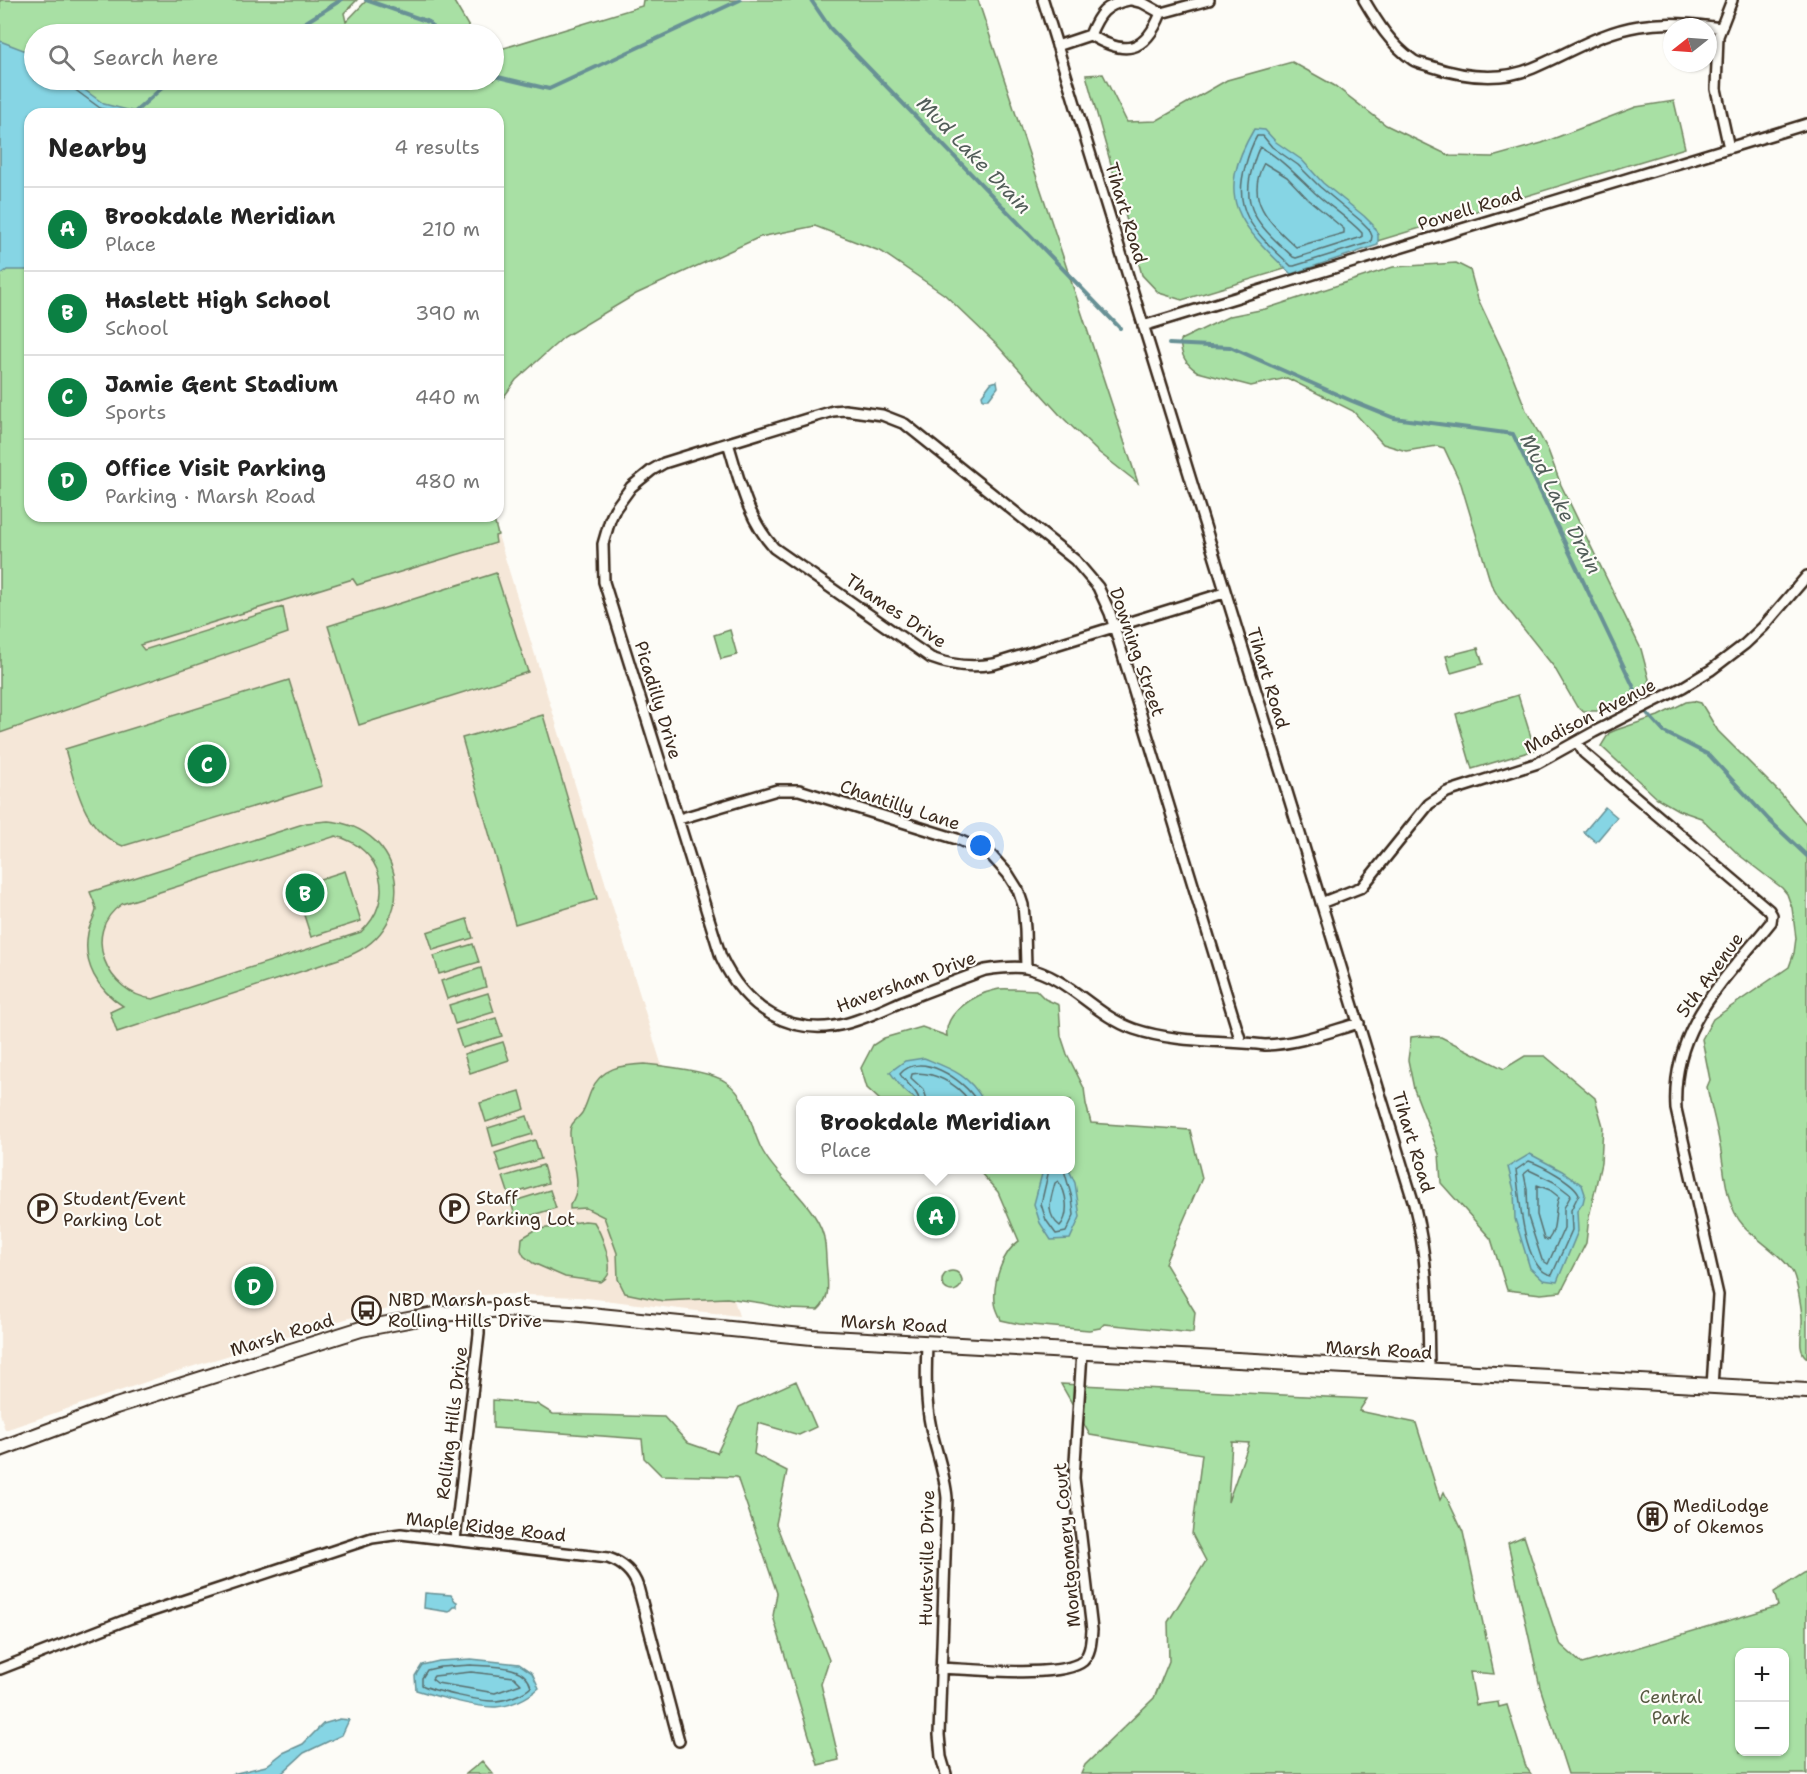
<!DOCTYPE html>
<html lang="en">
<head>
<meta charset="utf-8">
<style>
	:root { --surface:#fff; --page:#f6f6f6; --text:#222; --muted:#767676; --line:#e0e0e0; --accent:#0b8043 }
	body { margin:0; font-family:"Shantell Sans",sans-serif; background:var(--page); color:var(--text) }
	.controls { position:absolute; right:18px; bottom:18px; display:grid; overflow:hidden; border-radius:12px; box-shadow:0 2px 4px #0004 }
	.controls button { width:54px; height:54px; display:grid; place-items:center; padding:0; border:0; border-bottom:2px solid var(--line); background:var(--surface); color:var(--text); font:30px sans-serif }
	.compass { position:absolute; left:1663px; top:18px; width:54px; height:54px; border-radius:50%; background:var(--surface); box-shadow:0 2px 4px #0004; rotate:253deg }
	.you { position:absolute; left:981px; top:846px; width:21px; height:21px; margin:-15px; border:4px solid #fff; border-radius:50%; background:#1a73e8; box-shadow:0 0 0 9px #1a73e833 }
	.badge { display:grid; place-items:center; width:39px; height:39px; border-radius:50%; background:var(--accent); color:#fff; font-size:20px; font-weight:700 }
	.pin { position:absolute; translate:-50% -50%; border:3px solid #fff; box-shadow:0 2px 6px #0006 }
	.popup { position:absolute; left:796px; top:1096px; width:279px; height:78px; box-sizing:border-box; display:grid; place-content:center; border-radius:12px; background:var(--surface); filter:drop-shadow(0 2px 4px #0005); font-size:20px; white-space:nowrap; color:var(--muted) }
	.popup b { font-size:22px; color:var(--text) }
	.popup::after { content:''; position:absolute; left:50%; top:100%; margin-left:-12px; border:12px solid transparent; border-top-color:var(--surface) }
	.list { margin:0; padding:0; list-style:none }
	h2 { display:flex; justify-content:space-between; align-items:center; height:78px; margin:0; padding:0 24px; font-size:26px }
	h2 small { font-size:20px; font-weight:400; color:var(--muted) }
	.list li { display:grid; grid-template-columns:39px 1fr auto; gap:18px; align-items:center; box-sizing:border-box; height:84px; padding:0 24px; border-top:2px solid var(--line) }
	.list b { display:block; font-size:22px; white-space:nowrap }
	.list p { margin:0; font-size:20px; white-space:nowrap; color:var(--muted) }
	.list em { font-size:20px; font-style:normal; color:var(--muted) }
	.icon { flex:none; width:33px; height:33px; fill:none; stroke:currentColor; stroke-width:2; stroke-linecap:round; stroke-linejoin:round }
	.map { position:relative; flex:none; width:1807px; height:1774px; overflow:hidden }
	.search { position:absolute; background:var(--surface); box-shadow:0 2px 4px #0004; left:24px; top:24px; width:480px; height:66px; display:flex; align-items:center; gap:15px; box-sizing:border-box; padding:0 21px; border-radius:33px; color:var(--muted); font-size:22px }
	.panel { position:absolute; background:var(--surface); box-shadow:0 2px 4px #0004; left:24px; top:108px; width:480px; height:414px; border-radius:18px }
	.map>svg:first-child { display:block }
	.built { fill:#f5e7d8 }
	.green { fill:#a8e0a4; stroke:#728561; stroke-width:1.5; fill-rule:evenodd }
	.water { fill:#86d5e4; stroke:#689195; stroke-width:1.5 }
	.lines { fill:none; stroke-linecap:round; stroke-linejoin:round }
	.shore { stroke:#596e6d; stroke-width:1.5 }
	.stream { stroke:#689195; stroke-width:4 }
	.minor-casing { stroke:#3b2a1e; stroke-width:14 }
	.secondary-casing { stroke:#3b2a1e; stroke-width:18 }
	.minor { stroke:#fdfcf7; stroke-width:9 }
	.secondary { stroke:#fdfcf7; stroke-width:14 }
	.labels { text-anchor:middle; stroke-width:4.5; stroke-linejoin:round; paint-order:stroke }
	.street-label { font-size:18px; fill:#3b2a1e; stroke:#fdfcf7 }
	.poi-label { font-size:18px; fill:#3b2a1e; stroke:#fdfcf7; text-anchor:start }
	.park-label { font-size:18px; fill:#565840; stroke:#fdfcf7 }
	.water-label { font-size:20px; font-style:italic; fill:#525d59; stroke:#fdfcf7 }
</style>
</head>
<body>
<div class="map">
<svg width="1807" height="1774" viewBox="0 0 1807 1774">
	<rect width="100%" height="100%" fill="#fdfcf7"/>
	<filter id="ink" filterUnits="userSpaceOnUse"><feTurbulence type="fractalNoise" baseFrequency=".0167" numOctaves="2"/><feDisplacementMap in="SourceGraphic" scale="12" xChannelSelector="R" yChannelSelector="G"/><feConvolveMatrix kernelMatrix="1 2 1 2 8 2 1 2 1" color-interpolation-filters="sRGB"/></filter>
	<g filter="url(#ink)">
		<path class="built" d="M498,535L739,1316L578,1297L498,1294L433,1299L349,1318L178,1371L5,1430L0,1413V689Z"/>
		<path class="green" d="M0,0H357L344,13L346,22L367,0H453L473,34H34V80H494V51L642,6L643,0H978L1138,483L1097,451L1059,414L997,345L945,295L882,252L815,226L760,237L636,294L564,337L516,380L498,405V114H30V516H493L498,535L495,536L496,543L357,585L353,579L140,645L144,650L283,607L288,633L0,733Z
			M1292,62L1335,86L1386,125L1450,156L1492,157L1542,143L1636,107L1674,101L1685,148L1182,300L1159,293L1142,275L1086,75L1103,74L1127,122L1156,121L1227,80Z
			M1456,263L1470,270L1478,299L1504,354L1526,410L1548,450L1561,485L1641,649L1649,679L1646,687L1615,709L1607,711H1584L1577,707L1554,667L1499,598L1491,584L1461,484L1444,448L1437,446L1406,451L1383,444L1353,411L1287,378L1251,386L1198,372C1185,364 1181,355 1180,340L1230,316L1265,309L1393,267Z
			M496,573L528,672L359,725L328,626Z
			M730,630L737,655L721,659L714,635Z
			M1478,648L1483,664L1451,673L1446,656Z
			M289,680L322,786L123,846C83,831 76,786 65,749Z
			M1518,695L1535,750L1472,769L1456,714Z
			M1693,701L1701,703L1718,731L1781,794L1807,825V1358C1796,1350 1803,1331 1802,1319C1802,1309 1797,1282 1793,1273C1783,1255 1756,1240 1743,1225C1725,1205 1725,1171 1720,1146C1717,1126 1711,1107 1707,1087L1710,1080L1702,1039L1713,1019L1789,967L1794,953L1796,938L1792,908L1787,894L1782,888L1739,855L1701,818L1678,810L1657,798L1601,746L1609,733L1616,730L1658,716L1686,702Z
			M543,715L597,899L515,924L462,738Z
			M328,821C406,827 422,926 348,956L117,1032L110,1012L123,1006C98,990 82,964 88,933C89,925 95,917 96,910C96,905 92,897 90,892L306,823ZM336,836C382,848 397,899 361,932L153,999C107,994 80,932 122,904Z
			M345,871L361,921L311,937L295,887Z
			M467,919L473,938L433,950L427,932Z
			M473,944L479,962L439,974L434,956Z
			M481,968L486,987L447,999L441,981Z
			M1014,989L1036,990L1045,999L1059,1005L1061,1036L1067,1054L1084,1088L1086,1104L1091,1123L1190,1130L1202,1178L1165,1263L1195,1312L1193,1333L1104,1324L1100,1328L1089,1330L1019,1324L1001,1320C999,1314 995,1308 995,1302C993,1283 1002,1252 1019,1241L998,1192L978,1170H1071V1100H880L867,1088L861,1068L873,1045L884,1038L922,1027L947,1036C943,1013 976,994 995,990C1001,988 1008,989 1014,989Z
			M488,993L494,1012L455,1024L449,1005Z
			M496,1018L502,1036L462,1048L456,1030Z
			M1421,1036L1441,1037L1504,1069L1525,1056H1545L1595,1098L1603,1126L1601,1163L1589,1217L1586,1243L1561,1292L1541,1294L1507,1290L1491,1239L1441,1183L1439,1154L1414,1089L1408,1060L1411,1037Z
			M503,1042L509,1060L470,1073L464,1054Z
			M645,1064C664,1066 711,1071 726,1082C751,1100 749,1126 762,1150C778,1181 822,1208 825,1244C826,1253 826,1263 827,1272C828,1287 830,1299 818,1310L788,1309L762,1303L727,1298L663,1301L625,1293L618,1279L617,1253L604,1217L586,1208L570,1209V1205C586,1183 569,1157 570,1132C570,1123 577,1120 582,1113C586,1106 588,1098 591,1091C601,1067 622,1065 645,1064Z
			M520,1091L525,1109L486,1122L480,1103Z
			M527,1116L533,1134L493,1146L488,1128Z
			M535,1140L541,1159L501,1171L495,1153Z
			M543,1165L548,1183L509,1195L503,1177Z
			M550,1190L556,1208L516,1220L511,1202Z
			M585,1221L594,1222C601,1233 613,1263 608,1275C606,1279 604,1280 601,1282L565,1277L533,1263L524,1256L521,1250L522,1238L537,1229L568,1226L572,1223Z
			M942 1281a10 10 0 1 1 20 0a10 10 0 1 1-20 0Z
			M796,1381L816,1427L799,1435L758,1423L754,1454L787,1471L776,1524L829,1660L821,1684L839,1760L818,1765L773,1616L777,1593L737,1477L661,1475L644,1458L642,1439L493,1428V1400L537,1404L553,1414L664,1417L688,1443L717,1453L739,1407Z
			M1061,1384L1367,1399L1359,1411L1416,1423L1440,1500L1444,1492L1463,1532L1494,1674L1470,1672L1476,1705L1498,1702L1499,1707L1507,1705L1526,1767L1531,1774H1081L1085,1765L1154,1698L1169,1661L1168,1622L1206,1561L1192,1534L1202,1454L1090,1435ZM1232,1442L1249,1443L1228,1502Z
			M1524,1536L1559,1643L1582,1664L1778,1606L1774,1592L1807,1571V1774H1568L1540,1687L1508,1543ZM1784,1652V1752H1740V1652Z
			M482,1761L493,1774H466Z"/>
		<path class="water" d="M0,41L34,54V80H71L104,104L135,112L137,114H30V270H7L0,275Z
			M1254,129L1265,130L1276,142L1302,160L1323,183L1364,216L1373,225L1378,235V245L1291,274C1239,224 1213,199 1254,129Z
			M997,381L998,387L989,399H983L982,395L991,383Z
			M1605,807L1617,817L1596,842L1584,832Z
			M924,1058C951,1069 968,1074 983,1100H918C905,1094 898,1083 890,1072L905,1061Z
			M1530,1154L1562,1171L1582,1185L1585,1194L1583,1203L1577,1211L1578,1231L1557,1282L1543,1280L1530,1268L1515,1219L1514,1190L1508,1167Z
			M1043,1170H1069L1075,1183L1080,1217L1070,1239L1051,1240L1040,1223L1034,1204Z
			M425,1593L451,1595L455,1601L457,1602V1607H454L449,1612L424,1608Z
			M471,1659L519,1664L532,1673L539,1688C528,1698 511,1706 496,1707C477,1708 435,1696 416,1690L415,1676L422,1665L439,1661Z
			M340,1719L349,1720L342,1735L304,1753L281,1774H232L266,1766L283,1753L303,1744L323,1724Z"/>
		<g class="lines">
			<path class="shore" d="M68,80L70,86L100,108L120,114
				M1257,136H1263L1272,147L1298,165L1320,187L1361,221L1369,229L1372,236L1371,242L1294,266H1291C1259,235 1231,215 1245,167C1248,156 1251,146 1257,136Z
				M1260,147C1281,158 1298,177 1315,193C1330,207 1348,218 1362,233V237L1296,258L1293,257C1265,230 1239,212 1252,169C1254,162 1256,153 1260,147Z
				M1264,163L1287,177L1308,199L1344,229V233L1296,247C1270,223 1244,200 1264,163Z
				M919,1100C918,1090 905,1083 900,1074C920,1050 964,1080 976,1100
				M927,1100L924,1090L911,1078L912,1074C931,1070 958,1084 968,1100
				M1529,1161C1541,1165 1574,1182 1579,1194L1571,1210L1572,1230L1552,1275C1522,1271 1520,1194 1516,1170Z
				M1049,1170L1041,1204L1046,1220L1056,1234L1066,1232L1074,1215L1072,1198L1064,1170
				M1529,1170L1554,1182L1571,1195L1564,1208V1228L1548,1264L1542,1260L1528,1217L1527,1189L1524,1174Z
				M1058,1181C1067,1192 1070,1215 1060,1226C1044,1213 1051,1199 1055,1183Z
				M1537,1185L1550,1190L1559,1197C1553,1212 1558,1228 1548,1240L1544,1239L1537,1215Z
				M471,1665C491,1667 525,1663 531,1687C524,1694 507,1700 496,1701C483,1702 433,1691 422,1685V1678L427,1670L440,1667Z
				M471,1672L514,1677L521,1684L495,1693L437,1683L432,1679L434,1676Z"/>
			<path class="stream" d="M366,0L429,22L437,34
				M811,0L830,28L1120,328
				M287,34L341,0
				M494,76L549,89L740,0
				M135,112L164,86L179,80
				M1169,344L1230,347L1352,401L1394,418L1513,434L1645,711L1664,732L1709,755L1769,820L1807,856"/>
			<defs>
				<path id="minor" d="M1043,0L1414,1204C1429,1262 1428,1311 1429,1371
					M1131,0L1143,3L1161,13L1209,0
					M1364,0C1377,22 1391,45 1413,60C1417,63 1424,64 1430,66C1463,77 1500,82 1533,68C1569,53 1600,32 1639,26C1667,21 1694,24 1721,28
					M1090,35C1099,13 1105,5 1129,0
					M1057,46L1090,35C1125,56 1145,53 1161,13
					M1729,148L1716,89L1718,36L1732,0
					M1143,326L1807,124
					M728,443C740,481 747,518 774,548L931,658C952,666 971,668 994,664L1224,593
					M1578,743L1584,753L1769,910L1772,915L1771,922C1724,981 1671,1027 1676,1109L1718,1295L1712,1386
					M679,819L777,790H799L957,839L990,854L1008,874L1018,890L1023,905L1025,929L1026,968
					M1321,903L1362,887L1429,804L1447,792L1538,763L1594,732L1683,687L1711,670L1745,644L1763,627L1807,576
					M1241,1042L1110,613L1098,587L1075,560L905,424L882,415L845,410L833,411L728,443L664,463L652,470L631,487L615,509L610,520L603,544L604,582L721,957C744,1007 791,1039 848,1023C867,1018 885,1009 903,1001C931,990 958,980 985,970C998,968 1013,966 1026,968C1069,977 1094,1015 1134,1029C1175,1043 1222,1040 1265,1045C1298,1044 1328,1032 1359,1023
					M927,1343C926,1372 925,1400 931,1428C936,1452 945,1474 947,1498L939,1735L941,1757L946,1774
					M455,1540L479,1334V1310
					M941,1668C969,1669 1062,1679 1083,1661C1091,1653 1091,1641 1092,1630L1074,1478L1082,1352
					M0,1669L131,1618L372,1538L401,1534L608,1558C623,1563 633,1572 638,1587L679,1741"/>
				<path id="secondary" d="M0,1449L116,1406L361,1329L440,1314L504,1309L570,1313L812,1337L1807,1391"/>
			</defs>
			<use href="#minor" class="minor-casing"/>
			<use href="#secondary" class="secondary-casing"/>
			<use href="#minor" class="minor"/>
			<use href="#secondary" class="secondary"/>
		</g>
	</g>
	<defs>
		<symbol id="parking-ring" viewBox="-11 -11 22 22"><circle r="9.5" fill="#fdfcf7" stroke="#3b2a1e" stroke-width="1.5"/><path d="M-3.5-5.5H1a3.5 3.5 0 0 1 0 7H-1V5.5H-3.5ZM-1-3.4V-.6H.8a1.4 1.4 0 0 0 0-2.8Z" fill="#3b2a1e"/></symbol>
		<symbol id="bus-ring" viewBox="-11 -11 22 22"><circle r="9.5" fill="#fdfcf7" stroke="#3b2a1e" stroke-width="1.5"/><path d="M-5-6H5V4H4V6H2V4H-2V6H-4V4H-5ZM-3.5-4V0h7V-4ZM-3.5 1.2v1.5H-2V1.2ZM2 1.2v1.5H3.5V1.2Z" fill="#3b2a1e"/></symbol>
		<symbol id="building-ring" viewBox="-11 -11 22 22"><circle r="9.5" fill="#fdfcf7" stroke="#3b2a1e" stroke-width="1.5"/><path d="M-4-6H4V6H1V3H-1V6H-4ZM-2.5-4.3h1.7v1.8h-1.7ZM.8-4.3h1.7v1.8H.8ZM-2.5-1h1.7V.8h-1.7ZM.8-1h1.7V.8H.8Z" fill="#3b2a1e"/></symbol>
	</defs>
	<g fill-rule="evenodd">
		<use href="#parking-ring" x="438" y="1192" width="33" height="33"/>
		<use href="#parking-ring" x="26" y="1192" width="33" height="33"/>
		<use href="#bus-ring" x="350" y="1294" width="33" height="33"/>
		<use href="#building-ring" x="1636" y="1500" width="33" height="33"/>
	</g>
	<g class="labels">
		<g class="street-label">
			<text transform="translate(1470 209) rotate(-17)" y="6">Powell Road</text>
			<text transform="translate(1126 213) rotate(73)" y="6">Tihart Road</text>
			<text transform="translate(896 611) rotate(34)" y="6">Thames Drive</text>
			<text transform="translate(1137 652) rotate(71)" y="6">Downing Street</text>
			<text transform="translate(1268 678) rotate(73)" y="6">Tihart Road</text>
			<text transform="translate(658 700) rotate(73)" y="6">Picadilly Drive</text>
			<text transform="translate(1590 716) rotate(-27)" y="6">Madison Avenue</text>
			<text transform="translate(900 805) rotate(18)" y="6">Chantilly Lane</text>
			<text transform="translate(1710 975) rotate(-54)" y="6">5th Avenue</text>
			<text transform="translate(906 982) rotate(-20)" y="6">Haversham Drive</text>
			<text transform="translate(1413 1142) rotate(73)" y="6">Tihart Road</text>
			<text transform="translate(894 1324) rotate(3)" y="6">Marsh Road</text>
			<text transform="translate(282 1335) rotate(-17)" y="6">Marsh Road</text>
			<text transform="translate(1379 1350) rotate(3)" y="6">Marsh Road</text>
			<text transform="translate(452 1423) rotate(-83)" y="6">Rolling Hills Drive</text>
			<text transform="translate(486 1527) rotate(6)" y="6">Maple Ridge Road</text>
			<text transform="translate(1067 1545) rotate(-95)" y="6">Montgomery Court</text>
			<text transform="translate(927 1558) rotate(-89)" y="6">Huntsville Drive</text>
		</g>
		<g class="poi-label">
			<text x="476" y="1204">Staff<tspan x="476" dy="21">Parking Lot</tspan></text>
			<text x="63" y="1205">Student/Event<tspan x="63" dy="21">Parking Lot</tspan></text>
			<text x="388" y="1306">NBD Marsh past<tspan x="388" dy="21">Rolling Hills Drive</tspan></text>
			<text x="1673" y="1512">MediLodge<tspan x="1673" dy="21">of Okemos</tspan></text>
		</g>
		<g class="park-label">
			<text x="1671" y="1703">Central<tspan x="1671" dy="21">Park</tspan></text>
		</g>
		<g class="water-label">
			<text transform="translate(974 155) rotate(46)" y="7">Mud Lake Drain</text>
			<text transform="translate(1561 504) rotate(63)" y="7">Mud Lake Drain</text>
		</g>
	</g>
</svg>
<div class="controls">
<button>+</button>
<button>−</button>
</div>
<svg class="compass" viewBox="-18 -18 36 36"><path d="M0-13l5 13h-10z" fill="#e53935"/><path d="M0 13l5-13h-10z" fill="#767676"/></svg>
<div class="you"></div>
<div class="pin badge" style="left:936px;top:1216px">A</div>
<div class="popup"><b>Brookdale Meridian</b>Place</div>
<div class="pin badge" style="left:305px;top:893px">B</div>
<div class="pin badge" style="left:207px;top:764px">C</div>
<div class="pin badge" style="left:254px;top:1286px">D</div>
<div class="search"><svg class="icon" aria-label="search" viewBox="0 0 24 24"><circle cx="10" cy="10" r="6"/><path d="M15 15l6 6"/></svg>Search here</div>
<section class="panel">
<h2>Nearby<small>4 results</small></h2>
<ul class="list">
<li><span class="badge">A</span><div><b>Brookdale Meridian</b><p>Place</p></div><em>210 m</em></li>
<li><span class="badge">B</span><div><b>Haslett High School</b><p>School</p></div><em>390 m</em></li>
<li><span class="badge">C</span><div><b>Jamie Gent Stadium</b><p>Sports</p></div><em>440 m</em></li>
<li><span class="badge">D</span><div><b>Office Visit Parking</b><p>Parking · Marsh Road</p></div><em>480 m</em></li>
</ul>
</section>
</div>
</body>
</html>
